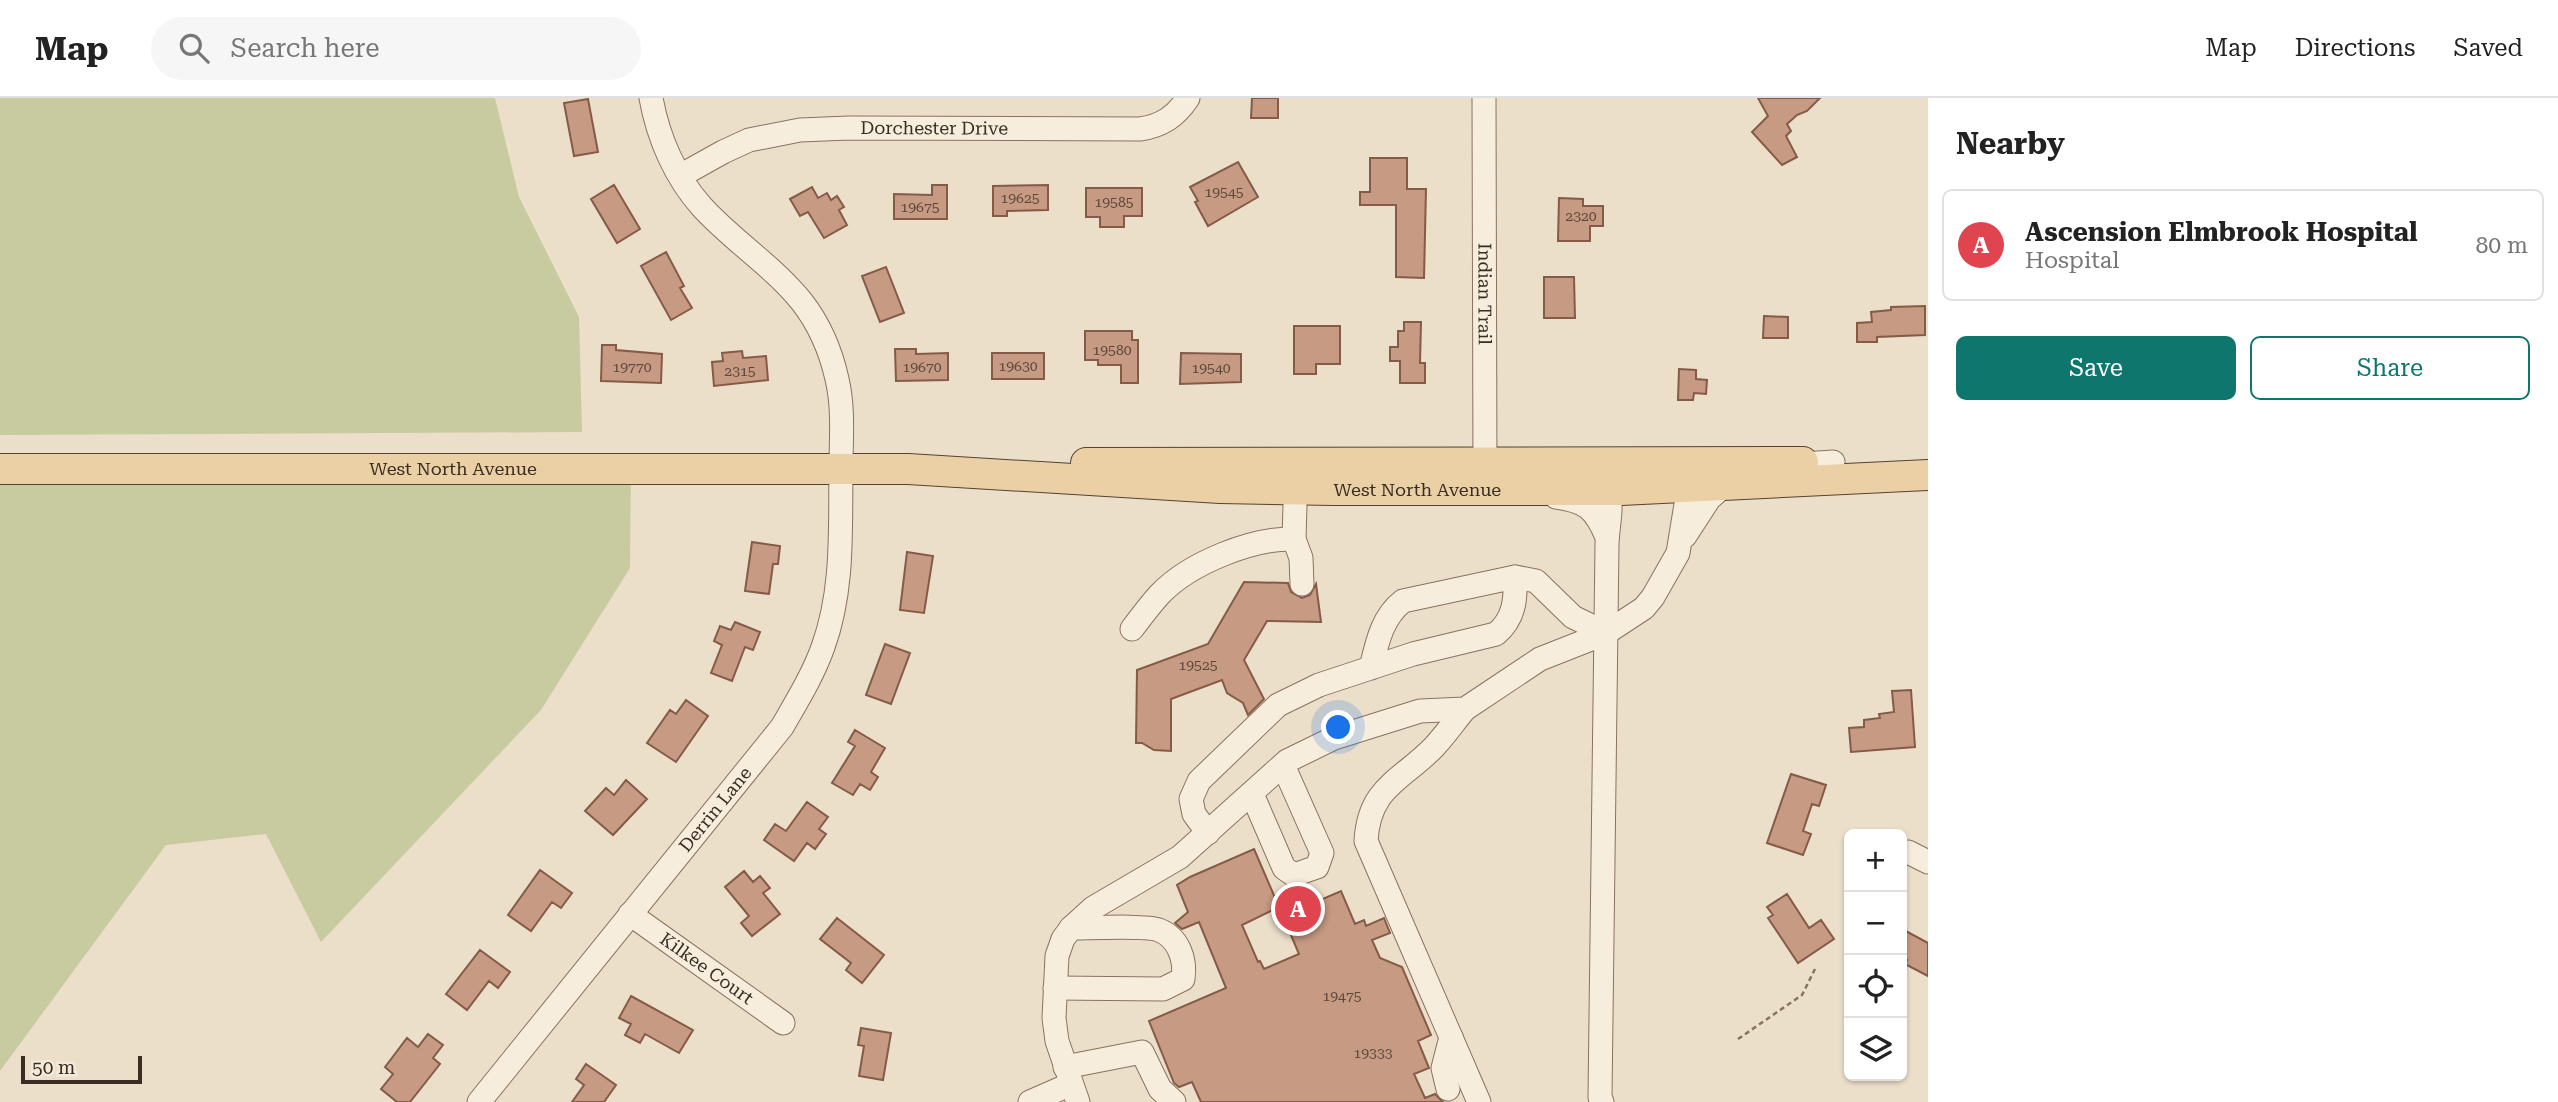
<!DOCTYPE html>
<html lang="en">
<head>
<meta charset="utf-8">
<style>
	:root { --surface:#fff; --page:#f6f6f6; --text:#222; --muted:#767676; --line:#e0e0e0; --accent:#0f766e }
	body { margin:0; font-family:"Roboto Serif",serif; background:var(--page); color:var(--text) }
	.controls { position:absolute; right:21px; bottom:21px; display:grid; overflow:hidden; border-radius:10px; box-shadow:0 2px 5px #0004 }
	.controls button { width:63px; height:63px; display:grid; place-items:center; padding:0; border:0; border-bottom:2px solid var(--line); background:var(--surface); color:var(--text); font:35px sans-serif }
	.scale { position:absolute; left:21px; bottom:18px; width:121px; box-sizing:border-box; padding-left:7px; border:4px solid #392c22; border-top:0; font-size:19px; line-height:24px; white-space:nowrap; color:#392c22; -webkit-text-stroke:5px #f4eada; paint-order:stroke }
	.you { position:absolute; left:1339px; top:630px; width:24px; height:24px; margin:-18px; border:5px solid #fff; border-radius:50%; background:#1a73e8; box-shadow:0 0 0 10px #1a73e833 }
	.badge { display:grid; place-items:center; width:46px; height:46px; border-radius:50%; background:var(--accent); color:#fff; font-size:23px; font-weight:700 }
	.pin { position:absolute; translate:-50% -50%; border:4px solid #fff; box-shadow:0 2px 7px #0006 }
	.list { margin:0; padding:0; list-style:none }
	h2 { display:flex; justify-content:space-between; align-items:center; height:91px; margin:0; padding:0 28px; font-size:30px }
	h2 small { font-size:23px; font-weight:400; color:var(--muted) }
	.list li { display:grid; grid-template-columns:46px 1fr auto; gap:21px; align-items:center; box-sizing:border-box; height:112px; margin:0 14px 14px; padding:0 14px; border:2px solid var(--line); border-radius:10px }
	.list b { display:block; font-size:26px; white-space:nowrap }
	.list p { margin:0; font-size:23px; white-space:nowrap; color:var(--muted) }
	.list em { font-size:23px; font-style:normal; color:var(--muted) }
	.actions { display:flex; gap:14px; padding:21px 28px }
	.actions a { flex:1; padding:16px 0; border:2px solid var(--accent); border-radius:10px; text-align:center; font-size:24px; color:var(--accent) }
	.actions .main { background:var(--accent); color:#fff }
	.icon { flex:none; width:38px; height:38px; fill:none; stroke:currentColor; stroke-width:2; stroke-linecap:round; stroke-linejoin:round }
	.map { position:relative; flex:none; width:1928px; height:1004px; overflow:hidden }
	header { display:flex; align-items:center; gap:42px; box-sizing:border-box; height:98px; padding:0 35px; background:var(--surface); border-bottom:2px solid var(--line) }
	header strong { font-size:33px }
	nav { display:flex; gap:38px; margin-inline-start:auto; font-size:24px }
	.search { width:490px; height:63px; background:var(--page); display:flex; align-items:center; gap:18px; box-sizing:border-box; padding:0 24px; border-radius:38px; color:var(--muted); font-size:26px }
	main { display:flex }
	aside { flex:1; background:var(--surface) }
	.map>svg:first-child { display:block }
	.green { fill:#c8ca9f }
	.building { fill:#c79a83; stroke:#855b47; stroke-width:2 }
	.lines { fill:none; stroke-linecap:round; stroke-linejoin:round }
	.minor-casing { stroke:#887260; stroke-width:25 }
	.major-casing { stroke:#564133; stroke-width:32 }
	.path { stroke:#887260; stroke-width:2.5; stroke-dasharray:5 3.5; stroke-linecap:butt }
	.minor { stroke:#f7eddd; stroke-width:23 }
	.major { stroke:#ebd0a6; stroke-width:30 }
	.labels { text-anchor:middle; stroke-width:7; stroke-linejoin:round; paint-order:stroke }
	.number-label { font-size:14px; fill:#5c483a }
	.street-label { font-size:18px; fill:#392c22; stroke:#f4eada }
</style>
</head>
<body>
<header>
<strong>Map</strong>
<div class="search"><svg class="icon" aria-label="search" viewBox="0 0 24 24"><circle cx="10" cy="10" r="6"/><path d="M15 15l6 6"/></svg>Search here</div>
<nav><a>Map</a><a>Directions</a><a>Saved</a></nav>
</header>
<main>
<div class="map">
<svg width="1928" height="1004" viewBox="0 0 1928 1004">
	<rect width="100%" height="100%" fill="#ecdfca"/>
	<path class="green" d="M0,0H495L519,99L579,219L582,334L0,337Z
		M631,362L630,470L541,612L321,844L266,736L166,747L0,973V371Z"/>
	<path class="building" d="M1252,0H1278V20H1251Z
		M1758,0H1820L1807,13L1797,17L1787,26L1791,33L1786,38L1797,59L1782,67L1752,34L1768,18Z
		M588,1L598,54L574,58L564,5Z
		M1370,60H1407V91H1426L1424,180L1396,179V107H1360V94H1370Z
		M1238,64L1258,99L1208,128L1195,104L1198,103L1190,89Z
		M614,87L640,131L617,145L591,101Z
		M932,87H947V121H894V96L932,97Z
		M1048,87V112L1007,113V118H993V88Z
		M812,89L818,100L827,95L831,102L837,98L844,109L839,112L847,127L824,140L808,114L800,118L790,101Z
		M1086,90H1142V118H1124V129H1100V119H1086Z
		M1559,100L1583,101V108H1603V128H1590V143H1558Z
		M666,154L684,188L680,190L692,210L671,222L641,168Z
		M886,169L904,215L880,224L862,178Z
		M1544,179H1574L1575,220H1544Z
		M1925,208V237L1877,239V244H1857V225L1872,224L1871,214L1891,212V209Z
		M1764,218L1788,219V240H1763Z
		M1404,224H1421L1420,265H1425V285H1400V263H1390V249H1398V233H1404Z
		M1294,228H1340V266H1316V276H1294Z
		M1085,233H1132V242H1138V285H1121V267H1098V262H1085Z
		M602,247H616V252L662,256L661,285L601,283Z
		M895,251H916V256L948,255V282L896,283Z
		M742,253L743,260L766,258L768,282L714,288L712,264L723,263L722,255Z
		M992,255H1044V281H992Z
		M1181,255L1241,256V284L1180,286Z
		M1679,271L1696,272V281L1707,282L1706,296L1694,295L1693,302H1678Z
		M752,444L780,448L778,466H773L769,496L745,493Z
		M907,454L933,458L924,515L900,512Z
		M1244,484L1288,485L1291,494L1302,500L1310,497L1316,486L1321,524L1267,523L1244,562L1264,601L1248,617L1243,605L1227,595L1222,582L1171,601V653L1154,652L1142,645H1136L1137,572L1208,546Z
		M735,524L760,534L753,552L745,549L732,583L711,575L722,547L714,543L720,528L731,532Z
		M885,546L910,555L891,606L866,597Z
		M1911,592L1915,649L1851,654L1849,630L1864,629V622L1880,620L1879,616L1894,614L1892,593Z
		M686,602L708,618L676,664L647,645L670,612L676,616Z
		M855,632L885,650L871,674L878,679L870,692L860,686L853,697L832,685L855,648L848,644Z
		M1791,676L1826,687L1819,708L1812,706L1803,733L1811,736L1803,757L1767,745Z
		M626,682L647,701L613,737L585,713L606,690L614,697Z
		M807,704L828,719L819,731L826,736L815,751L807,745L794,763L764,742L775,726L786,733Z
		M1254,751L1279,809L1242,827L1258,864L1260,863L1264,871L1299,856L1280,811L1306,800L1309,807L1341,793L1355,826L1364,822L1366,828L1384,820L1390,835L1372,842L1380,860L1402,869L1431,937L1418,943L1429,970L1414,976L1425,1000L1435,996L1443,1004H1201L1192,984L1179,989L1174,985L1149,923L1226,890L1199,824L1182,831L1175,825L1188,814L1177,787L1190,779Z
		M540,772L572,795L561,810L552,804L531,833L508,817Z
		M744,773L753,784L760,778L770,790L763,795L780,816L752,838L741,825L749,818L725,789Z
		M1787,796L1809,830L1821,822L1834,841L1798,865L1768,820L1773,817L1767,809Z
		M837,820L884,857L862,885L846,872L851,865L820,841Z
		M1902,831L1928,845V878L1905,866L1907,862L1902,859Z
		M480,852L510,874L498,890L489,883L467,912L446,896Z
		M631,898L693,932L679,955L645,936L640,945L625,937L631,926L619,920Z
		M861,930L891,935L883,982L859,978L864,948L858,947Z
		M428,936L443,947L433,960L440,966L410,1004H397L381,991L393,976L385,969L407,940L418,949Z
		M586,966L616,987L604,1004H572L584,987L576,981Z"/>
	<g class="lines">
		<defs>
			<g id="minor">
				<path id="s1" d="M1484,0L1485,378"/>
				<path id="s2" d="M680,78L723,54L749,42L800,32L849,30L1140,31C1162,28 1176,18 1188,0"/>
				<path d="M1788,367L1833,364"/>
				<path d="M1296,374L1294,441L1301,460L1302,486"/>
				<path d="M1602,379C1616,402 1608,420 1607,446L1600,999L1602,1004"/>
				<path d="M1556,399C1587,403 1595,411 1607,439"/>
				<path d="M1685,438L1709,401L1726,386"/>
				<path d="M1515,479L1536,483L1573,519L1606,535"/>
				<path d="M1132,531C1141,519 1150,507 1160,496C1190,465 1252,440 1294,441"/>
				<path d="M1465,611C1455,623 1445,637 1434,649C1401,683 1369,689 1366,743L1479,1004"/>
				<path d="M1252,696L1284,770L1294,777L1317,769L1322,755L1283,667"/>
				<path d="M1208,735L1194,716L1191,701L1199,683L1278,607L1319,587L1413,556L1496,536C1514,521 1516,502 1515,479L1403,503C1382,519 1377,545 1371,570"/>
				<path d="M1908,754L1928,764"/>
				<path id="s3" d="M630,816L783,925"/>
				<path d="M1055,890L1163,891L1183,881C1186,862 1179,840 1159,832C1146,827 1088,830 1071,830"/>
				<path d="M1065,969L1142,954L1160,991L1174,1004"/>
				<path d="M1448,991L1443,970L1451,939"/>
				<path id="s4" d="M479,1004L782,629C797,603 813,577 823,549C844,491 840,431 841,370C841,340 844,311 837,281C831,254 819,226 802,204C773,168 733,143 702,109C675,79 658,39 651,0"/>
				<path d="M1030,1004L1071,986"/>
				<path d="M1078,1004L1057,943L1054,920L1057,858L1063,841L1071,830L1093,810L1180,759L1287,663L1334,640L1420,613L1465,611L1540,561L1606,535L1644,510L1653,499L1678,455L1689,388L1699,378"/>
			</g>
			<g id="major">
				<path d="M1086,365L1803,364"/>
				<path id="s5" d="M0,371H908L1220,390L1334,392H1621L1928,377"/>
			</g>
		</defs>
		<use href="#minor" class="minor-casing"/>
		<use href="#major" class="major-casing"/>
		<path class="path" d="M1738,941L1802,897L1815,871"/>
		<use href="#minor" class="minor"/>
		<use href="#major" class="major"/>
	</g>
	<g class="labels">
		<g class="number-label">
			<text x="1224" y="99">19545</text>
			<text x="1020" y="105">19625</text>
			<text x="1114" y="109">19585</text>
			<text x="920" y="114">19675</text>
			<text x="1581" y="123">2320</text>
			<text x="1112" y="257">19580</text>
			<text x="1018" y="273">19630</text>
			<text x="632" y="274">19770</text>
			<text x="922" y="274">19670</text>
			<text x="1211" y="275">19540</text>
			<text x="740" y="278">2315</text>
			<text x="1198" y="572">19525</text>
			<text x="1342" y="903">19475</text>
			<text x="1373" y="960">19333</text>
		</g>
		<g class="street-label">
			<text dy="6" stroke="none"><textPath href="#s2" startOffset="264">Dorchester Drive</textPath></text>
			<text dy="6" stroke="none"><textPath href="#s1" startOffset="196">Indian Trail</textPath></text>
			<text dy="6" stroke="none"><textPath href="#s5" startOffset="453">West North Avenue</textPath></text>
			<text dy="6" stroke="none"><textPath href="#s5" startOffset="1418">West North Avenue</textPath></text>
			<text dy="6" stroke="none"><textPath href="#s4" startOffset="376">Derrin Lane</textPath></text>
			<text dy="6" stroke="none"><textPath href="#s3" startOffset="94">Kilkee Court</textPath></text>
		</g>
	</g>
</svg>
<div class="controls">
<button>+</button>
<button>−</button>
<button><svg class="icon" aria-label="locate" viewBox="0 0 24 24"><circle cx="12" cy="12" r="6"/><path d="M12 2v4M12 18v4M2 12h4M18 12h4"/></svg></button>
<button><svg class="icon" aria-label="layers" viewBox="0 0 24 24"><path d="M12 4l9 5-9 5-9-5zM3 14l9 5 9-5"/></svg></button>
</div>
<div class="scale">50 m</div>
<div class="you"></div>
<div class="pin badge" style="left:1298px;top:811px;background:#e0444e">A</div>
</div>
<aside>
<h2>Nearby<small></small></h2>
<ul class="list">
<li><span class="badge" style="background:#e0444e">A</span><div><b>Ascension Elmbrook Hospital</b><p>Hospital</p></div><em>80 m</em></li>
</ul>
<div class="actions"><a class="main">Save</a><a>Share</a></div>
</aside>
</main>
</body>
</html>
